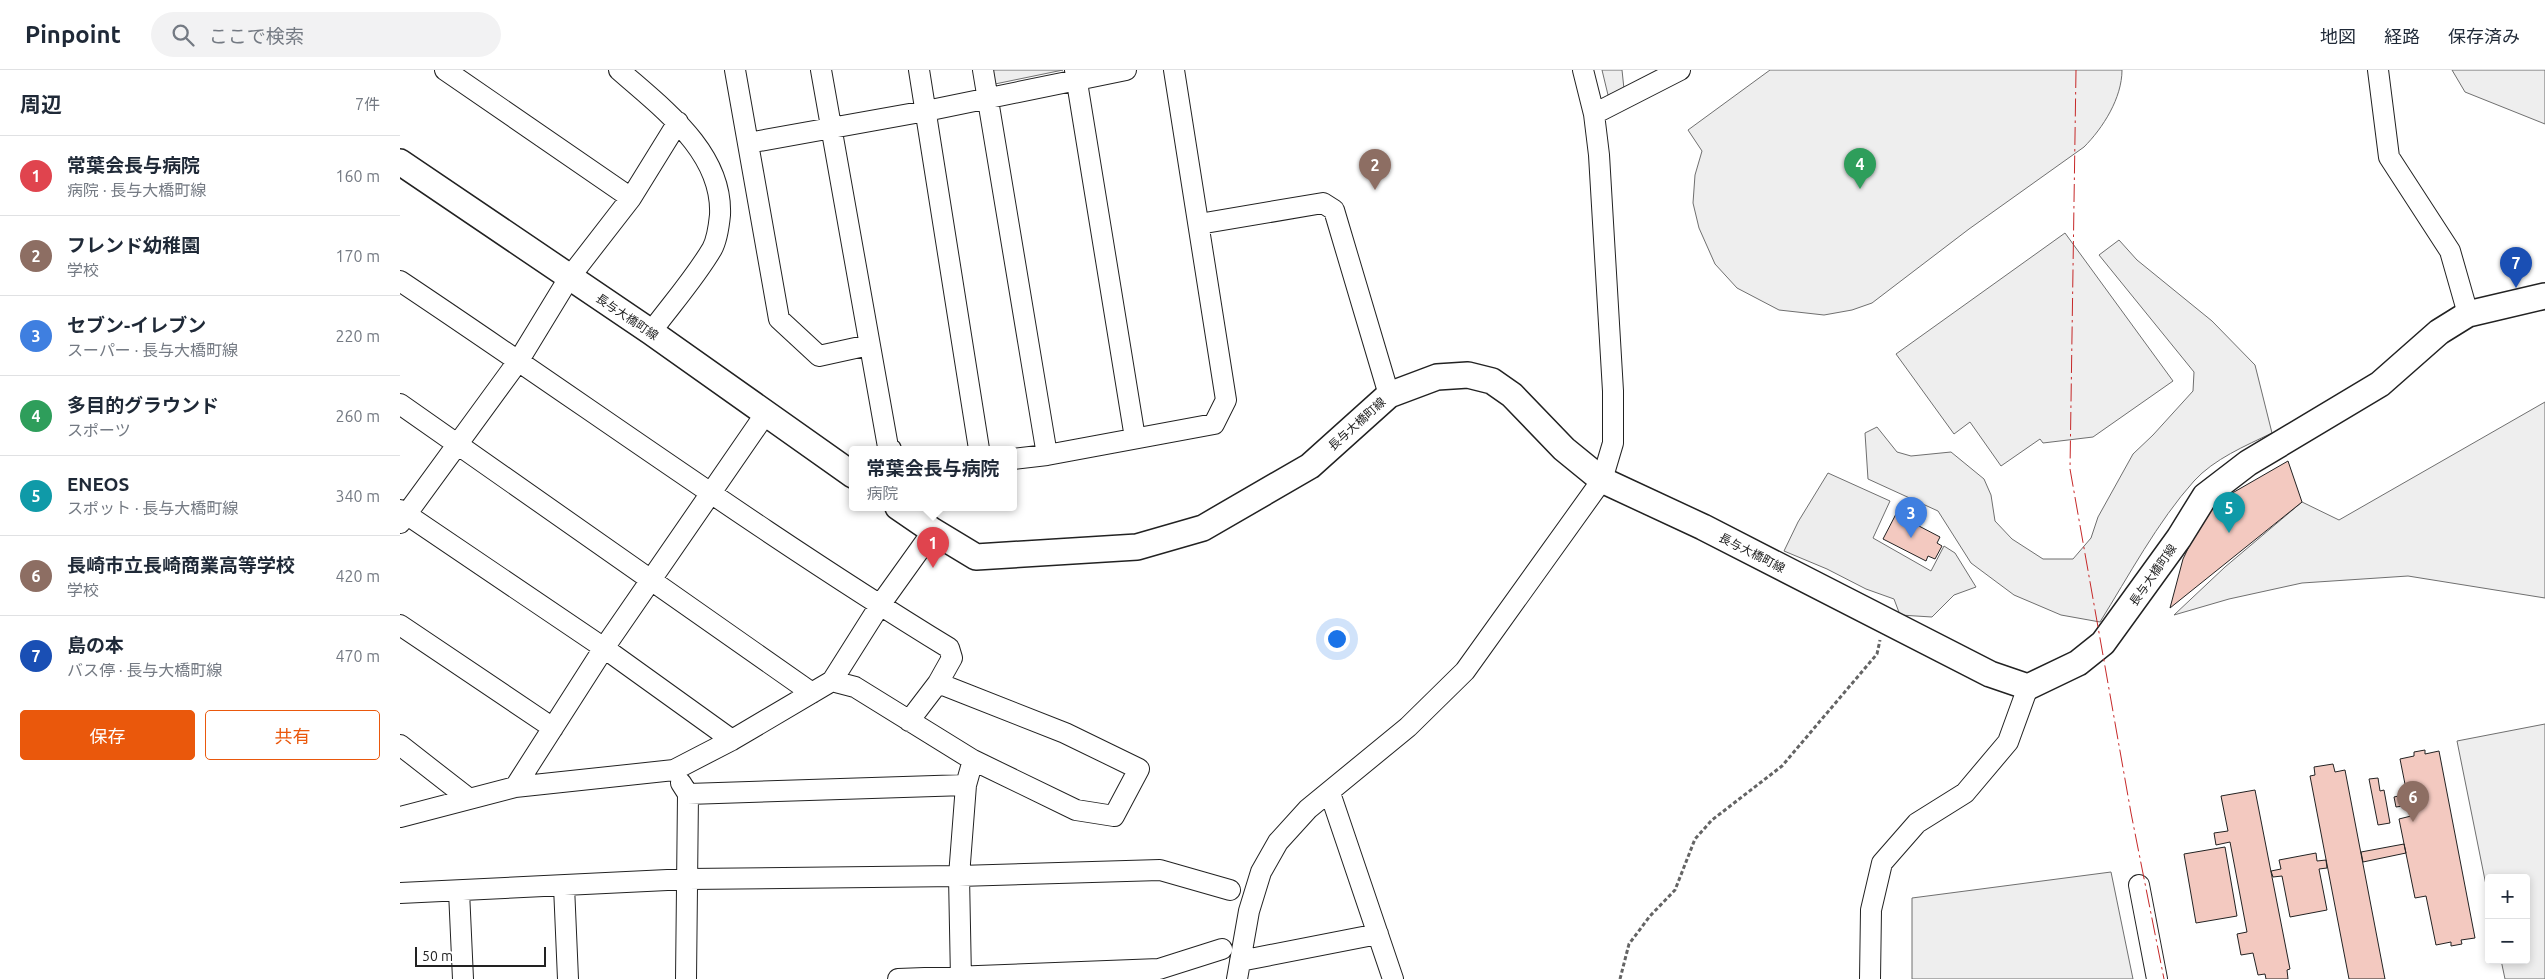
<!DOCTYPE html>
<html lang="ja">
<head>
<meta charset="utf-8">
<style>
	:root { --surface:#fff; --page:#f2f2f3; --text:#1f2937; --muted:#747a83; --line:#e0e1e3; --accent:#ea580c }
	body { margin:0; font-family:Ubuntu,"Noto Sans JP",sans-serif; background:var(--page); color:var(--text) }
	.controls { position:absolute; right:15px; bottom:15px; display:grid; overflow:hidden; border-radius:5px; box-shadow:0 2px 8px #0003 }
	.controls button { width:45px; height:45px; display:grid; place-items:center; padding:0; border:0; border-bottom:1px solid var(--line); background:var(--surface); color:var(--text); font:25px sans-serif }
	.scale { position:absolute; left:15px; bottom:12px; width:131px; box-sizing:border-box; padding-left:5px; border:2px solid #222; border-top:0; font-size:14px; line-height:18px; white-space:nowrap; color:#222; -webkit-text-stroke:4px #fff; paint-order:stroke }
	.you { position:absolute; left:936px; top:568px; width:18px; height:18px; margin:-12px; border:4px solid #fff; border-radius:50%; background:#1a73e8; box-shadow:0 0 0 8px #1a73e833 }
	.badge { display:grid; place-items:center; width:32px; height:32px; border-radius:50%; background:var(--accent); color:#fff; font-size:16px; font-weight:700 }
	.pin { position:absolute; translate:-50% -41px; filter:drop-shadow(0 1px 2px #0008) }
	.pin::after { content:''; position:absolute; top:26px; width:18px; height:15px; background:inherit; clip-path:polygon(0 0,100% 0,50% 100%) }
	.popup { position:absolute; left:449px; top:376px; width:168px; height:65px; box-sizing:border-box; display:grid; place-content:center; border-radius:5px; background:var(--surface); filter:drop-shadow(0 1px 4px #0005); font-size:16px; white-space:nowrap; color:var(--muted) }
	.popup b { font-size:19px; color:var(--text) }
	.popup::after { content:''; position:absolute; left:50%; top:100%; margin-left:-10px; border:10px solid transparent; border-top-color:var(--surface) }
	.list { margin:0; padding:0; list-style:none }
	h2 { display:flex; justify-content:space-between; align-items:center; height:65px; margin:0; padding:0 20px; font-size:21px }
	h2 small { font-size:16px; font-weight:400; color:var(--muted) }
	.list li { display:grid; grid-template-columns:32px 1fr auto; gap:15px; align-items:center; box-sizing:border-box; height:80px; padding:0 20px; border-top:1px solid var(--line) }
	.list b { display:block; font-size:19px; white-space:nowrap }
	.list p { margin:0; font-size:16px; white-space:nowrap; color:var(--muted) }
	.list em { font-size:16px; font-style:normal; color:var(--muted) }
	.actions { display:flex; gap:10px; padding:15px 20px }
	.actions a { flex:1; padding:11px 0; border:1px solid var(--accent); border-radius:5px; text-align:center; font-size:18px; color:var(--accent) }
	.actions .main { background:var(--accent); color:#fff }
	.icon { flex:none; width:28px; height:28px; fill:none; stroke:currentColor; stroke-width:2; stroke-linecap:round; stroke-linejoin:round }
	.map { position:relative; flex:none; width:2145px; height:909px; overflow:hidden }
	header { display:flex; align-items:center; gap:30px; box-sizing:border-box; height:70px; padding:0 25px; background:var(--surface); border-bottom:1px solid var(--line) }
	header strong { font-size:24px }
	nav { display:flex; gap:28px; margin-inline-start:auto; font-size:18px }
	.search { width:350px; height:45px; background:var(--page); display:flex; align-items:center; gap:12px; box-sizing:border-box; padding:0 18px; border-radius:28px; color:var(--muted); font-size:19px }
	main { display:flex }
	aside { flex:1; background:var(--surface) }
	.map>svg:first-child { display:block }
	.green { fill:#eee; stroke:#6f6f6f }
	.parking { fill:#ededed; stroke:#6f6f6f }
	.building { fill:#f3c9c0; stroke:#222 }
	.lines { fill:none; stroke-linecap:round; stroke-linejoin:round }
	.minor-casing { stroke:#222; stroke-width:22 }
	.major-casing { stroke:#222; stroke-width:28 }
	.path { stroke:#646464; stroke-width:3; stroke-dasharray:4 2.5; stroke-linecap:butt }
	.minor { stroke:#fff; stroke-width:20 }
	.major { stroke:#fff; stroke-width:25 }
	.power { stroke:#c62828; stroke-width:1; stroke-dasharray:18 4 2.5 4; stroke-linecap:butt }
	.labels { text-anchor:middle; stroke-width:4; stroke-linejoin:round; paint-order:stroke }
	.street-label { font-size:12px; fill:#222; stroke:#fff }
</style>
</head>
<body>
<header>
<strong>Pinpoint</strong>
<div class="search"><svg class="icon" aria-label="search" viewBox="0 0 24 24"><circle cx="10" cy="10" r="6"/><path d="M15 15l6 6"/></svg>ここで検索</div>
<nav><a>地図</a><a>経路</a><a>保存済み</a></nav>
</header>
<main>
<aside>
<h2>周辺<small>7件</small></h2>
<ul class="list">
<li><span class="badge" style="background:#e0444e">1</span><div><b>常葉会長与病院</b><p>病院 · 長与大橋町線</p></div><em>160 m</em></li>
<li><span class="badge" style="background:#8d6e63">2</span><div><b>フレンド幼稚園</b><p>学校</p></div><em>170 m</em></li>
<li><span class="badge" style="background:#3f7fe0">3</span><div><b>セブン-イレブン</b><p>スーパー · 長与大橋町線</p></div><em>220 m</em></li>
<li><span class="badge" style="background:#2e9e5b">4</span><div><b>多目的グラウンド</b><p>スポーツ</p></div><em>260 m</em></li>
<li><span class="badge" style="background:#0f9aa8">5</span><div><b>ENEOS</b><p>スポット · 長与大橋町線</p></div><em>340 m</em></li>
<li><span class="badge" style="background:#8d6e63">6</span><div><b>長崎市立長崎商業高等学校</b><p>学校</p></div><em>420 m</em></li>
<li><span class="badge" style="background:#1a4fb4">7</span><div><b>島の本</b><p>バス停 · 長与大橋町線</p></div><em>470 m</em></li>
</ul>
<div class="actions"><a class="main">保存</a><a>共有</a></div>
</aside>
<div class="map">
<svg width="2145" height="909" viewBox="0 0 2145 909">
	<rect width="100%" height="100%" fill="#fff"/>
	<path class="green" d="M593,0H663L595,14Z
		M1202,0H1222L1224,19L1208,25Z
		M1370,0H1722C1722,28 1703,58 1684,77L1569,159L1472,233L1452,240L1424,245L1379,240L1337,218L1315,194L1299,158L1293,133L1295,105L1302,81L1288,60Z
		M2052,0H2145V54L2065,22Z
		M1665,163L1773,311L1693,367L1643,373L1640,369L1601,396L1570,352L1554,364L1496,284Z
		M1719,170L1737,190L1812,251L1855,295L1872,363C1845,376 1814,389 1794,411C1758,451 1728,507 1700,552L1661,545L1614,525L1571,493L1538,441L1468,409L1465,363L1477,357L1497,382L1511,386L1551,382L1584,409L1591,425L1595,451L1612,469L1643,489H1673L1691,468L1698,447L1733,384L1753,365L1793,321L1794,302L1699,185Z
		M2145,332V528L2008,506L1902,513L1829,529L1774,545L1825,497L1902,432L1939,450Z
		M2145,654V909H2105L2101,890H2126V808H2089V830L2057,671Z
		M1711,802L1733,909H1512V828Z"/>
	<path class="parking" d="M1428,403L1490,431L1473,468L1531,501L1544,476L1555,483L1576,517L1554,525L1532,547L1500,545L1494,529L1466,519L1427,499L1384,481L1398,452Z"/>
	<path class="building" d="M1888,391L1902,432L1770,538L1783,489L1808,437Z
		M1496,444L1540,467L1537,473L1542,476L1535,489L1528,486L1526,491L1483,469Z
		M2025,680V684L2039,681L2075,868L2061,870L2062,874L2051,876V872L2036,875L2026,826L2015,828L1999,749L2011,746L2009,735L1996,737L1994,727L2007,724L2000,689L2014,686V682Z
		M1933,694L1935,702L1945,700L1985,909H1949L1910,706L1915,705L1914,697Z
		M1978,708L1980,721L1984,720L1990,753L1978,755L1969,709Z
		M1855,720L1890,899L1887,900L1888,909H1866L1865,904L1858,905L1853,883L1841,885L1837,864L1847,862L1830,772L1816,775L1814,763L1828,761L1821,726Z
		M2004,774L2006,783L1963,792L1961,782Z
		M1825,777L1837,846L1796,853L1784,784Z
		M1916,783L1917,791L1926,790L1927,798L1919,799L1927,840L1890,847L1882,806L1873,807L1871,801L1881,799L1879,790Z"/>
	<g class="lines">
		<defs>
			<path id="minor" d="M45,0L231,128
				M219,0C262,38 323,82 320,145C319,155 317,170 312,179C295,208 271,235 251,262
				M335,0L379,249L419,286L469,275
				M421,0L488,377L491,379
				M519,0L579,379
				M583,0L647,385
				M675,0L735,368
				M1978,0L1989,87L2050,181L2068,244
				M1194,44L1280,0
				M348,73L526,41L726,0
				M799,154L923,133L934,140L989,325
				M0,211C183,333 361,463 549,578L552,588L538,613
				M0,334L412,623
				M613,389L647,385L814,354L826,330L774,0
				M0,440L204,578L332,670
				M0,453L119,290L169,208L231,128L278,52
				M0,555L153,658
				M432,611L455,617L573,690L676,740L714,746L739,699L665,663L538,613L509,651
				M0,675L68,728
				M281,713L288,724L286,909
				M115,717L204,578L366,343
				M930,723L993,909
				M288,724L566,715L573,690
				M0,747L115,717L274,700L332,670L432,611L480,535L533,461
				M1739,815L1757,909
				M164,816L168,909
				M59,821L63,909
				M0,823L288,809L559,806L760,800L830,820
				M840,891L978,864
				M498,909L759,899L822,879
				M561,909L559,806L566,715
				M837,909L849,841L861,802L878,772L908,739L1008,657L1065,601L1202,410L1213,373V321L1199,85L1194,44L1183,0
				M1470,909L1471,840L1482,793L1517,753L1565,723L1608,672L1628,617"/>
			<path id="major" d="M0,92L251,262L453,405
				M498,437L533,461L576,487L737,477L803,458L910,396L989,325L1037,307L1068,305L1092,311L1112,325L1164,379L1202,410L1303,457L1590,604L1628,617L1678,593L1703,573L1779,468L1805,426L1848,393L1980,314L2039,262L2068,244L2145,226"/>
		</defs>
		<use href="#minor" class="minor-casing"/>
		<use href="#major" class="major-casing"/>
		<path class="path" d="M1220,909L1229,874L1250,846L1275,820L1295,769L1312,750L1382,696L1477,584L1480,570"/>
		<use href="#minor" class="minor"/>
		<use href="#major" class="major"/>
		<path class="power" d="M1676,0L1670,399L1731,743L1764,909"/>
	</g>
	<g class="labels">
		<g class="street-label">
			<text transform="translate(227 247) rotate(34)" y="4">長与大橋町線</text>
			<text transform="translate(957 354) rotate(-42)" y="4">長与大橋町線</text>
			<text transform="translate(1352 483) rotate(27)" y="4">長与大橋町線</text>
			<text transform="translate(1753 505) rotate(-55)" y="4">長与大橋町線</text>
		</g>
	</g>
</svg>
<div class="controls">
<button>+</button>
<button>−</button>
</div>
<div class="scale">50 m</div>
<div class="you"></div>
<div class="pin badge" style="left:533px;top:498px;background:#e0444e">1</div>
<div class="popup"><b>常葉会長与病院</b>病院</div>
<div class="pin badge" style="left:975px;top:120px;background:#8d6e63">2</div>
<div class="pin badge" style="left:1511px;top:468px;background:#3f7fe0">3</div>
<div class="pin badge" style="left:1460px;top:119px;background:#2e9e5b">4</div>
<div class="pin badge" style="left:1829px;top:463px;background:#0f9aa8">5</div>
<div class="pin badge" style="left:2013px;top:752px;background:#8d6e63">6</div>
<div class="pin badge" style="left:2116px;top:218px;background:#1a4fb4">7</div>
</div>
</main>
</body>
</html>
